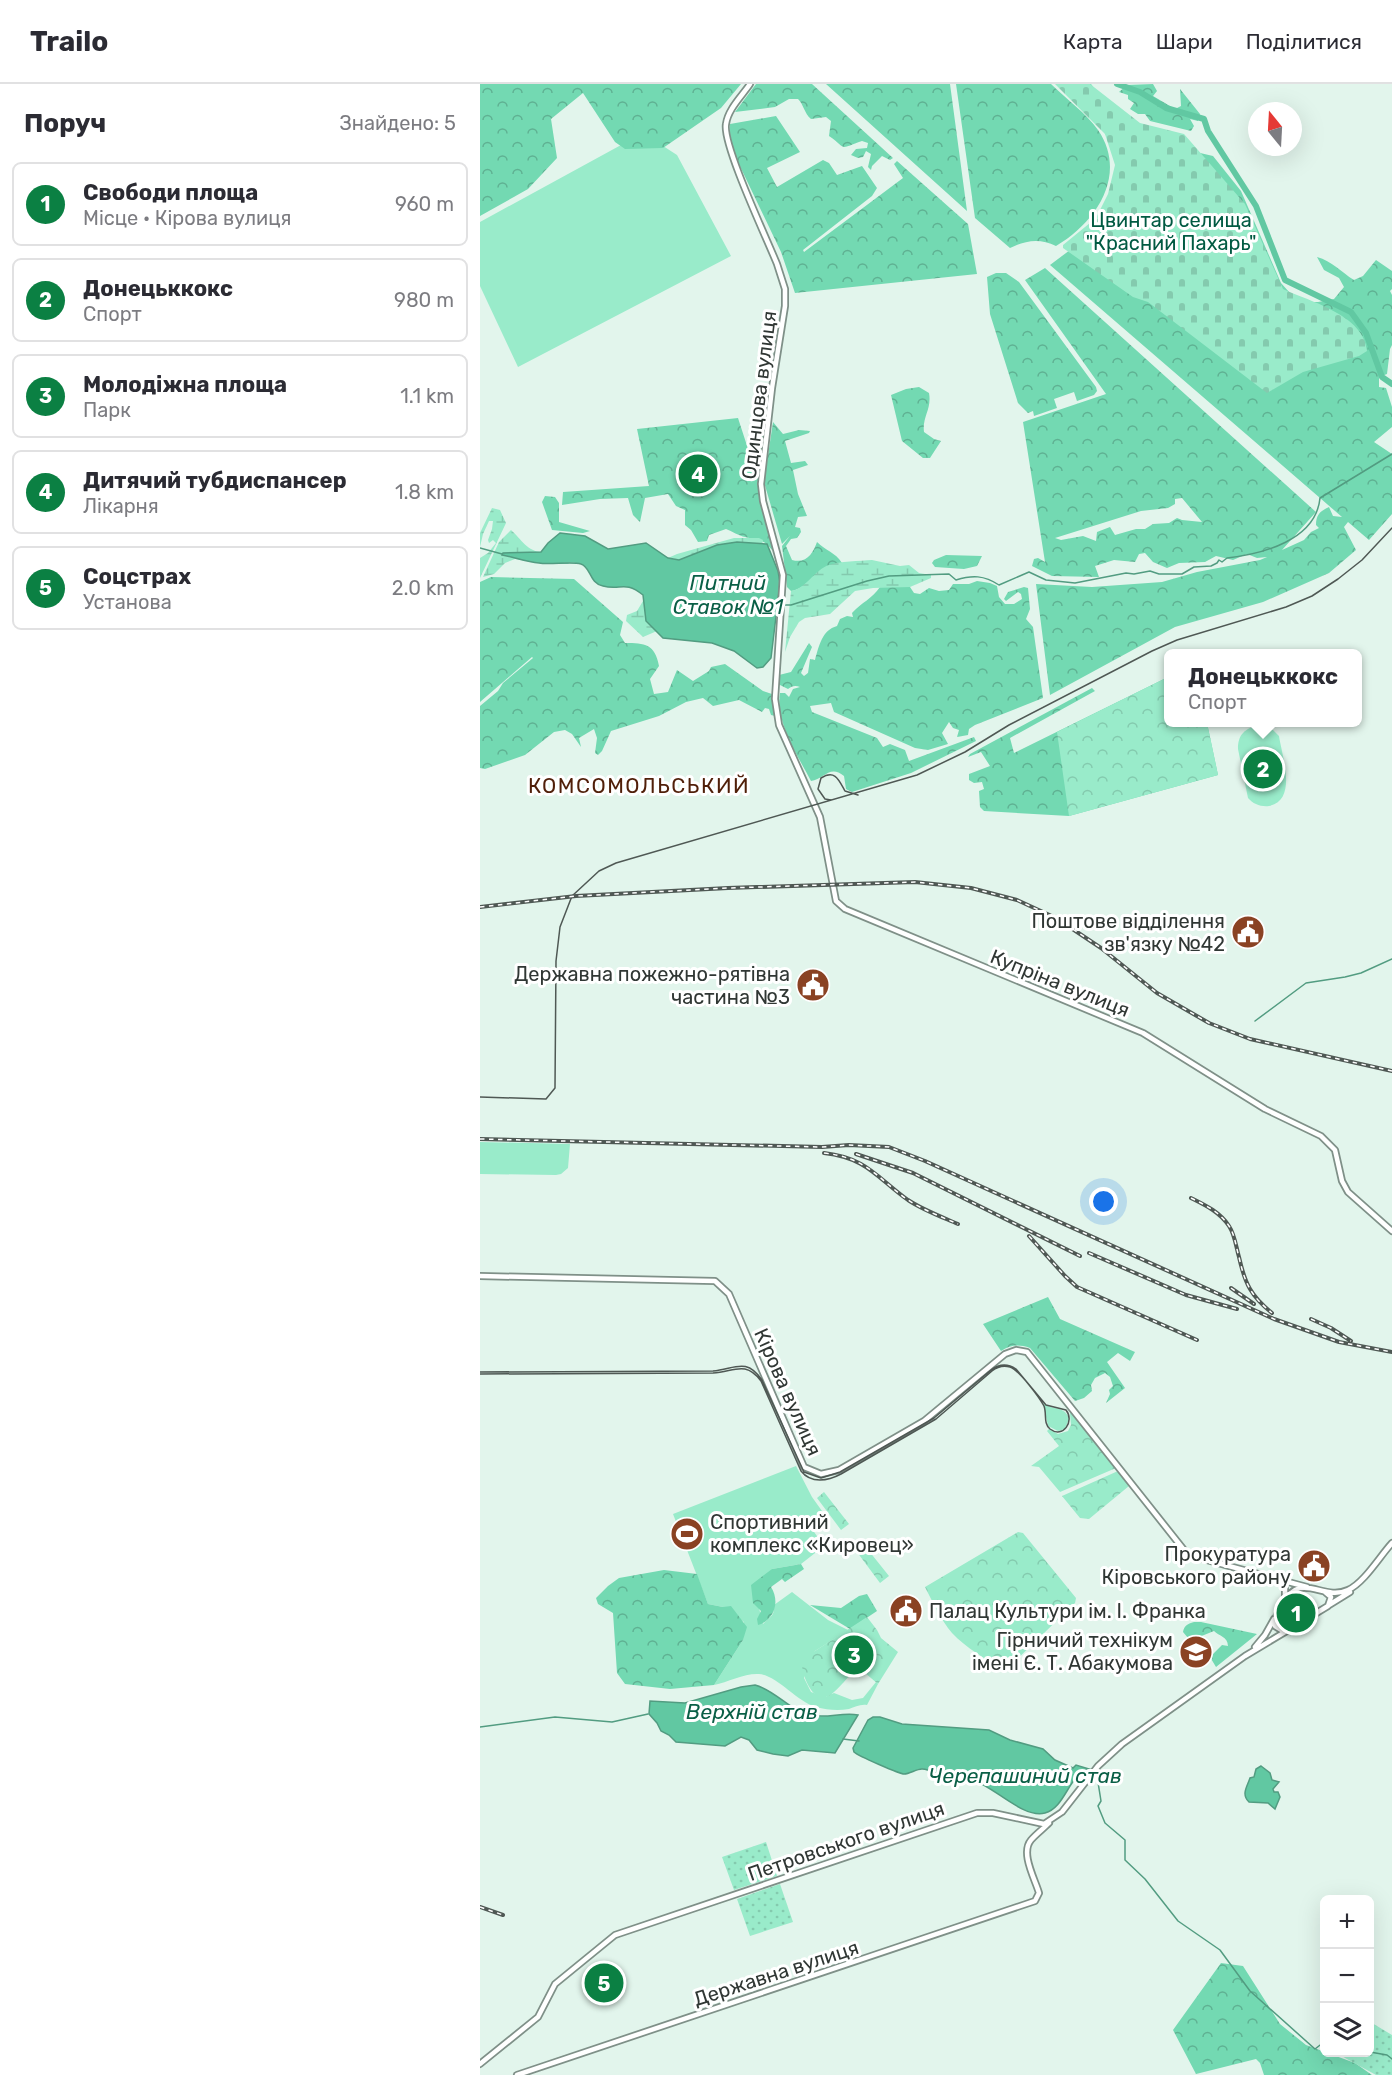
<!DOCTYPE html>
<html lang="uk">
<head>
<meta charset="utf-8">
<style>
	:root { --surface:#fff; --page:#f7f7f7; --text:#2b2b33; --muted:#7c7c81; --line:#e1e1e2; --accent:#0b8043 }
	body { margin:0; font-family:Rubik,sans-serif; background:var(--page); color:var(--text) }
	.controls { position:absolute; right:18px; bottom:18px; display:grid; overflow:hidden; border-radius:9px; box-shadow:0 6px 24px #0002 }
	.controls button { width:54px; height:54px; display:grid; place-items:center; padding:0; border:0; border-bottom:2px solid var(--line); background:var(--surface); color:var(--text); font:30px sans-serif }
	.compass { position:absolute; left:768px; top:18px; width:54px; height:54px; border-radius:50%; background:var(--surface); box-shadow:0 6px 24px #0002; rotate:342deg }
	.you { position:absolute; left:624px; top:1118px; width:21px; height:21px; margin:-15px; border:4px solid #fff; border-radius:50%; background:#1a73e8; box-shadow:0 0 0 9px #1a73e833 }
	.badge { display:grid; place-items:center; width:39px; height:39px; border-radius:50%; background:var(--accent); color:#fff; font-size:20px; font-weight:700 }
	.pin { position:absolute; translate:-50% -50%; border:3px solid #fff; box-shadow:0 2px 6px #0006 }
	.popup { position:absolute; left:684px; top:565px; width:198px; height:78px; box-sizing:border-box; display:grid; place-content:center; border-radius:9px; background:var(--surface); filter:drop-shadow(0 2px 4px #0005); font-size:20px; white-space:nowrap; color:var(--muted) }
	.popup b { font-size:22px; color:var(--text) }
	.popup::after { content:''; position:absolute; left:50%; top:100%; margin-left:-12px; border:12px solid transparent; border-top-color:var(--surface) }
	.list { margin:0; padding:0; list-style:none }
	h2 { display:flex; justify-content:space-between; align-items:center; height:78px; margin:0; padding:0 24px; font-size:26px }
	h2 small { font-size:20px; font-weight:400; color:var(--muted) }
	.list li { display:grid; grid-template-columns:39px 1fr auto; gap:18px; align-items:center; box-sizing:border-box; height:84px; margin:0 12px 12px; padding:0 12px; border:2px solid var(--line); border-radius:9px }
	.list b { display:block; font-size:22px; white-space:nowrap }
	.list p { margin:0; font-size:20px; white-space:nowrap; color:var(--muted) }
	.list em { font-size:20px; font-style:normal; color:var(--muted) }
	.icon { flex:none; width:33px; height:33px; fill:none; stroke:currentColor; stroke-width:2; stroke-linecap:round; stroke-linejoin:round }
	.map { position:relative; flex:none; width:912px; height:1991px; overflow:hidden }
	header { display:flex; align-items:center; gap:36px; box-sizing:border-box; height:84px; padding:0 30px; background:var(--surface); border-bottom:2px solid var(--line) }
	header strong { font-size:28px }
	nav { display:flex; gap:33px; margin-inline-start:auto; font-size:21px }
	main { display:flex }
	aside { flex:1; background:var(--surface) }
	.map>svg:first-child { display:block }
	.grass { fill:#99ebca }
	.forest { fill:url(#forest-crowns); fill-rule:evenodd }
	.wetland { fill:url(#wetland-marsh) }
	.cemetery { fill:url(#cemetery-stones) }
	.park { fill:url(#park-crowns) }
	.garden { fill:url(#garden-dots) }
	.water { fill:#61c8a2; stroke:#529c81; stroke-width:1.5 }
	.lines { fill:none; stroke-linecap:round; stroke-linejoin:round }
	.stream { stroke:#529c81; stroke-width:1.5 }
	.river { stroke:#61c8a2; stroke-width:6 }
	.secondary-casing { stroke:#7f9088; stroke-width:8 }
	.secondary { stroke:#fff; stroke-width:4.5 }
	.tram { stroke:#4f5854; stroke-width:1.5 }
	.rail-casing { stroke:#4f5854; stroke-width:4 }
	.rail { stroke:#fff; stroke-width:1.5; stroke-dasharray:4.5; stroke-linecap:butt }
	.labels { text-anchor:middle; stroke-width:6; stroke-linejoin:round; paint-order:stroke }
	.park-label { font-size:20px; fill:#015a42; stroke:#fff }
	.street-label { font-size:20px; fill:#303734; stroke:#fff }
	.poi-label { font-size:20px; fill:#303734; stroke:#fff; text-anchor:end }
	.water-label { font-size:21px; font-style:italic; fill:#0a5f46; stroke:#fff }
	.neighbourhood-label { font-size:21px; letter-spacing:1.5px; fill:#501f09; stroke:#fff }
</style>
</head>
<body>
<header>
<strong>Trailo</strong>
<nav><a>Карта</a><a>Шари</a><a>Поділитися</a></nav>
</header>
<main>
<aside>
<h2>Поруч<small>Знайдено: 5</small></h2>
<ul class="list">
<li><span class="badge">1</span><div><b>Свободи площа</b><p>Місце · Кірова вулиця</p></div><em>960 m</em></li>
<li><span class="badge">2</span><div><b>Донецьккокс</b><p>Спорт</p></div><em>980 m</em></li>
<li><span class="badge">3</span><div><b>Молодіжна площа</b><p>Парк</p></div><em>1.1 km</em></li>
<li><span class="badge">4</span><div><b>Дитячий тубдиспансер</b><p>Лікарня</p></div><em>1.8 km</em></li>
<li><span class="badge">5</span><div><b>Соцстрах</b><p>Установа</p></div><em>2.0 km</em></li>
</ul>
</aside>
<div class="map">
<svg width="912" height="1991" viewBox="0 0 912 1991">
	<defs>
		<pattern id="forest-crowns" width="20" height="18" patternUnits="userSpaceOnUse" patternTransform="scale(1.5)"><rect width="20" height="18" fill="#73d9b2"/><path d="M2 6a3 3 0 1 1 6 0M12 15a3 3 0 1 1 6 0" fill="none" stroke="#5fb192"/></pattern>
		<pattern id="wetland-marsh" width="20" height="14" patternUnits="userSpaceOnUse" patternTransform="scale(1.5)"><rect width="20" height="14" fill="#99ebca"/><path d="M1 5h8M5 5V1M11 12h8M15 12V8" fill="none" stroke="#84caae"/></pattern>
		<pattern id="cemetery-stones" width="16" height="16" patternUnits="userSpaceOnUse" patternTransform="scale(1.5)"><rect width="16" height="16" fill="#99ebca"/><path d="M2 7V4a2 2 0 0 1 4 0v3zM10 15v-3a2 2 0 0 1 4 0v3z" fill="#84caae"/></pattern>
		<pattern id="park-crowns" width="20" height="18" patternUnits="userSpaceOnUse" patternTransform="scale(1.5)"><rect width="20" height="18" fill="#99ebca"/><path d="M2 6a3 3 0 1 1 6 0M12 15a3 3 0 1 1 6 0" fill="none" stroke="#84caae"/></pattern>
		<pattern id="garden-dots" width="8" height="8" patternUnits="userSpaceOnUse" patternTransform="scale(1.5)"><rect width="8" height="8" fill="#99ebca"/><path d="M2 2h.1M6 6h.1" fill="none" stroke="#84caae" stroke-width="1.8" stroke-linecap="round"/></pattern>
	</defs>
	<rect width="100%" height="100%" fill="#e2f5ec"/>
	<path class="grass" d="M163,49L197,71L251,172L38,283L0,202V138Z
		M778,641L793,646L799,652C802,672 818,716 789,722C781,723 773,720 768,714L758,665C758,650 765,645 778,641Z
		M0,1058L90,1060L88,1084L81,1090L76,1091L0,1090Z
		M563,1319C573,1327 585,1321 589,1335L585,1345L578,1347L568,1342Z
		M316,1382L332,1413L347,1434L332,1445L344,1462L321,1480L292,1485L279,1524L283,1540C290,1533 295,1532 294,1521L312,1508L348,1536L368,1546L335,1567L324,1594L331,1608L345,1613L354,1609L372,1616L383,1614L396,1598L398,1600L387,1621C380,1620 375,1623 369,1625C358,1627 347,1626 336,1623C316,1617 297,1591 279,1590C265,1589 248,1598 234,1601L263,1556L264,1538L243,1523L228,1520L193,1430Z"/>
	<path class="forest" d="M0,0H261L241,24L183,64L145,65L135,58L103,9L71,35L77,74L48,105L0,132Z
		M276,0H332L413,74L410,76L402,72L392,82L391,86L388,83L391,70L386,67L383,73L378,74L371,71L376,65L387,64L388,59L382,57C357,66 368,65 349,52L351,37L346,33L331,35C324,29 324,21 318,15H309L295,23L255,28Z
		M346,0H470L487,127Z
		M476,0H571C585,14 607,30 618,46C648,90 617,138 576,162C560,154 546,156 530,164L495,134Z
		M578,0H611L631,27L673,58L733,72L761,107L801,199L818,218H838L854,215L864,203L859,194L844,186L837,173C852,177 861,188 874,196L883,192L896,176L912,187V205L910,207L912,211V261L910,265L907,290L899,293V303L906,304L912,323V343L894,358L912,370V430L889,456L868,438L864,443L876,466L849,489L783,518L695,543L570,611L556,500L612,503L682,498L717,488L780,476L787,473L777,474L767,470L753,476L736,472L725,478L699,479L687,484L673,478L665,469L659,470L655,478L634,476L615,482L619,493L572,492L552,482L554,475L558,474L565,478L543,338L626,310L545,196L565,184L836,428L802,466L824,456L831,448L839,444L836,441C836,431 840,427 849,423L853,432L862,433L570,181L598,160L627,131L639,76L620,40ZM702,414L722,438L702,436L697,434L689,439L673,440L665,445H656L635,451L630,443L617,448L616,457L603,452L581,456L575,454L661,427L688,424L695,420V415Z
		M673,0L677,7L673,12L695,25L701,22L700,5L720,30L718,37L710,35L714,42L711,47L670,37L665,30H658L650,25L654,19L648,15V11L639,8L647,1Z
		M296,32L320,68L287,84L297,103L343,76L349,79L357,91L382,82L397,104L392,112L323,166L324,168L423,94L414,80L417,77L488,140L497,190L315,209L301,168L256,74L249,52L250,40Z
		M516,189H526L539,198L616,303L617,307L614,311L597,317L594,308L574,315L577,324L554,332L553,327L548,329L538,319L510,230L507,193Z
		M439,303L449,309C452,325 442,333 444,348L454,355L461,357L450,374H443L422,357L411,311L426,305Z
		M258,334L271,374L277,379C275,367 282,354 278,340L281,336L285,337L286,343L279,398L295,466H292C284,455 278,456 265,453C259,452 252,447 246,445L229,451L227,457L218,458L211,446L205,441V426L196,422L188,410L165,414L160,438L153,431L148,414L120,415L82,421L83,408L169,402L157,345Z
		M293,338L303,350L319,346L330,347L329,349L305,357L311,379L325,377L328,381L313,386L318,410L327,432L318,433L315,443L320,444L321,448L317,454L311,455L306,462L312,476C327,480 333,469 337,458C346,467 355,468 362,479C335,482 329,505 311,507L307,503L302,462L310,452L302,460L284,398Z
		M65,412L75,413L79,419V438L110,447L103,449L72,446L62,418Z
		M466,471L502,472L497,482L484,485L455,483L452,479L454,476Z
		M11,493L94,495L143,538L140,551L145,559C165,559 175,560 179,582L170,595L174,610L188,608L197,586L213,597L229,587L231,583L245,580L283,607L292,610L295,632L291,631L289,625L285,624L282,628L259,616L233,622L223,614L206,618L179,632L131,647L122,667L118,671L115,669L117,654L114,645L99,654L101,663L92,650L85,646L74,648L45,671L5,685L0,684V622L18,607L23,599L53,574L52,573L0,618V498Z
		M497,497L510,499L517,502L519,513L525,520H534L542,515L541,510L538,508L526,517L524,515L528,508L544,503L548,504L550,525L546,535L553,543L563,614L495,641L489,645L488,651L477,653L479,646L473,644L469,638L462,649L468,660L448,666L435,664L354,628L351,619L330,622L332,628L397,654L403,663L410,660L425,666L429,677L494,653L496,657L431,689L372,708L366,705L364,692C350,680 344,695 331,697C318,672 295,638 300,609H305L309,613L313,605L320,603C315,601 312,602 308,605L298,600L299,591L311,588L329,559L332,563L321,589L324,592L328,589L330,575L335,576C339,562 342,546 357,542L360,535L367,532L373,533L372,529C382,518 392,515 400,503H430L434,509L440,510L449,504L459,507L469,506L473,500H489Z
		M688,593V638L727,639L738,691L589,732L504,727L500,723L499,707L504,705L502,698L494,699L489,696V690L510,682L501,668L488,673L490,670L612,604L615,607L530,654L534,669Z
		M568,1213L580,1235L655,1268L650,1277L638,1269L627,1278L645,1304L626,1319L630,1310L629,1306L633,1302L630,1293L625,1289L615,1294L611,1301L612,1307L604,1314L595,1317L550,1264C538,1260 531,1261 521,1267L503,1240Z
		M321,1480L324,1485L305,1498L302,1495L291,1503C300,1517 295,1536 278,1541L277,1535L281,1527L273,1519L271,1501L292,1485Z
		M184,1486L217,1490L228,1520L243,1523L251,1522L267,1543L263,1556L234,1601L190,1605L145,1600L137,1589L133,1529L118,1520L116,1514L128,1502L139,1494Z
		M387,1510L397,1527L370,1545L330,1521L361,1524L379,1512Z
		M714,1538H721L777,1550L736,1583L730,1573L742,1561L748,1562C748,1553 739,1552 734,1547L719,1553L717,1551L708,1554L703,1548C704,1542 707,1540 714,1538Z
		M741,1879L763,1882L800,1940L826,1961L875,1979L892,1991H784L780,1979L776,1975L716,1990L693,1946Z"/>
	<path class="wetland" d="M12,424L20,426L26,439L0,494V474L8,469L16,459L13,456L9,459L8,456L12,445L13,437H9L3,450L0,463V449Z
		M31,446C41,455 48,468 62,468L68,459L80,449L94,450L88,479L90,480L59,479L35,475L25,479L14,490L3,493L19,458Z
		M254,454H279L283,456L282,460L218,483L188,474L197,470Z
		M392,476L420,482L429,481L439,489L451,491V494L430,503L393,504L375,507L350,530L325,534L319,538L310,553L305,568L311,507C326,505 334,486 349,481C359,477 380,477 392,476Z
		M163,517L166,519L177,547L163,553L146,537L147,531L157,527Z"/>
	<path class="cemetery" d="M575,0H610L660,39L704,50L765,120L803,205C831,218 884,231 887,267L879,272L823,288L787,309L668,218L653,213L583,164V161L616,134L628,110L635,81L625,50Z"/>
	<path class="park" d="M688,593V638L727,639L738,691L589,732L577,648Z
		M591,1327L636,1384L580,1408L559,1383L551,1382L579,1362L567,1347L569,1345L578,1350L588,1347L591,1341L590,1329Z
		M638,1387L649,1402L609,1435L600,1434L582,1412Z
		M344,1408L369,1440L361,1446L337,1414Z
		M538,1448L543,1449L596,1514L595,1519L526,1586H523C506,1575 486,1564 472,1549C461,1536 453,1519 445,1503Z
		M385,1462L409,1492L400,1499L377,1468Z
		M387,1533L397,1546L401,1554L418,1568L398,1600L378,1583C370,1590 363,1600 354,1608C336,1625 324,1597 322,1582L335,1567Z"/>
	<path class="garden" d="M286,1758L297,1792L254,1806L242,1773Z
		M300,1800L313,1838L270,1852L257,1815Z
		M892,1939L912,1951V1991H896L856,1969L890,1968V1941Z"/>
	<path class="water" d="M80,449L105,452L128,465L166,459L188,474L199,476L237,461L257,458L287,460L298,487L300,499L291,574L283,583L277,584L254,567L232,559L183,554L166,537L163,511C144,496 141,507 123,502C109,499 111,483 101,480C92,477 70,481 59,479C46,478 34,473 22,471L23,469L61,468L68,459Z
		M275,1601C295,1606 309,1626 330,1631C346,1635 362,1628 378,1631L355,1669L322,1666L308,1672L293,1670L277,1666L269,1656L261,1653L245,1662L196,1658L189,1651L181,1647L177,1639L169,1630L170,1617L205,1619L261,1603Z
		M393,1633H400L422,1640L509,1646L530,1656L563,1665L575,1676L593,1684L596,1681L609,1685C588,1691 586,1723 565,1729C544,1735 514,1703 495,1697C487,1694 476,1696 468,1694C459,1692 451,1685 442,1685C436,1685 430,1690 424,1690C420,1690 378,1672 374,1668L373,1664L388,1636Z
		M781,1682L790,1689L792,1696L799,1698L793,1705L794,1708H798L800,1713L795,1725L788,1719L769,1718C761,1710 767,1703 770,1694L774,1693L776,1685Z"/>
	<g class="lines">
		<path class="stream" d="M0,464L22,470
			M304,521H311L387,497L409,492L469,490L476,496C492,491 504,491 519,501L549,488L566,496L595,499L646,489L654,490L670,487L679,490H702L714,483L731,482L737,479L739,476L742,478L747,474C783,470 836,456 840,414L912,370
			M775,937L826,899L865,893L881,889L912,875
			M0,1643L75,1633L132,1638L168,1630
			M363,1655L379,1657
			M617,1692L621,1717L618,1722L625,1739L645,1756V1776L665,1795L698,1837L740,1866L770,1907L835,1965L844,1958
			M890,1968L907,1971L912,1975"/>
		<path class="river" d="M637,0L660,8L686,24L724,35L728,47L776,122L805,196L871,228L886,249L902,293L912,300"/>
		<defs>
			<path id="secondary" d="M270,0C262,12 248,25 246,40C242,60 287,155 297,180L305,205V222L292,304L281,400L283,417L303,491L295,615L299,641L340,733L356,817L365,825L663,949L785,1025L841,1052L855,1066L862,1097L868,1108L912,1147
				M0,1192L235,1197L249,1210L324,1383L341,1390L359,1386L444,1337L525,1270L536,1266L547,1268L708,1471L827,1503
				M799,1496L805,1505V1515
				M845,1508L851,1513L848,1522L810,1545L803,1547L795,1542C795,1534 797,1528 802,1521C821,1485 842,1518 868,1506C884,1499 900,1472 912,1459
				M849,1521L870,1508
				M775,1563L785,1551L794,1535
				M0,1980L58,1933L75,1900L135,1851L497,1729H513L564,1740L582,1728L618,1682L642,1660L765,1572L810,1545
				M37,1991L555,1817L559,1809C555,1795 540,1769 551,1756C556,1750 563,1745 569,1739"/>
		</defs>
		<use href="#secondary" class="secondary-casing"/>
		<use href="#secondary" class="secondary"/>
		<path class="tram" d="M351,716L345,715L338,705L341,694C355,685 359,696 365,707L378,711
			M0,1013L66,1015L75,1004L76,877L80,843L92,812L119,787L136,779L437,691L485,668L529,641L672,567L697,556L806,523L832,512L858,495L882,476L912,444
			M0,1288L233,1287C255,1285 266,1273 282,1296L324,1388L341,1394L360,1388L454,1334L511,1286C519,1280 527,1279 536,1285L566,1321L586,1326C595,1337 583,1355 570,1345C563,1339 567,1330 564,1322C559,1313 539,1286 530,1283C523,1281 517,1283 512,1287L456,1335L361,1390C348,1397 331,1400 321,1387L281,1297C265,1276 254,1288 233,1289L0,1290"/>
		<defs>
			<path id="rail" d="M0,823L96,812L248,804L435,798L491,804L537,816L576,834L621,864L677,909L729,939L770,955L912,987
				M0,1055L342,1063L369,1061L409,1063L445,1077L794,1235L859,1258L912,1268
				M344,1069C387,1074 396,1093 428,1116C443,1126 462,1133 478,1140
				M376,1070L433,1089L600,1172
				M711,1114C725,1121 740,1128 749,1142C755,1151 756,1163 759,1173C765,1200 771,1212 792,1229
				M549,1152L585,1192L597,1203L717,1256
				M609,1169L706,1211L757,1225
				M751,1204L774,1220
				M831,1235L851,1244L871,1257
				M0,1823L23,1831"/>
		</defs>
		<use href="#rail" class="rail-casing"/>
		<use href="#rail" class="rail"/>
	</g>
	<defs>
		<symbol id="civic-disc" viewBox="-11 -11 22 22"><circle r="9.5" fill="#8a4223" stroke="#fff"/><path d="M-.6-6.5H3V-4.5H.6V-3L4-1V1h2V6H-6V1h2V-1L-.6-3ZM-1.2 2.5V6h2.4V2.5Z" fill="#fff"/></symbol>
		<symbol id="stadium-disc" viewBox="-11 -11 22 22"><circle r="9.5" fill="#8a4223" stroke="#fff"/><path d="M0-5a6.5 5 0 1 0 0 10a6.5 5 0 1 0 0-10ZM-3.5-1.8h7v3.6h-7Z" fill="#fff"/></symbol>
		<symbol id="university-disc" viewBox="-11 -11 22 22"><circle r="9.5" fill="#8a4223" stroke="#fff"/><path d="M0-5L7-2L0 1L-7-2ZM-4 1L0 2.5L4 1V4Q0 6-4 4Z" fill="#fff"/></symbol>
	</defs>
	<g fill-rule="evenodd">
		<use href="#civic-disc" x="749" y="829" width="38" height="38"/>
		<use href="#civic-disc" x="314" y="882" width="38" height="38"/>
		<use href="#stadium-disc" x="188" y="1431" width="38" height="38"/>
		<use href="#civic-disc" x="815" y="1463" width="38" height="38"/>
		<use href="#civic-disc" x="407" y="1508" width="38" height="38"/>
		<use href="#university-disc" x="697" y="1549" width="38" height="38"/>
	</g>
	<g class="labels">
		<g class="park-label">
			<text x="691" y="143">Цвинтар селища<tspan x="691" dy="23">"Красний Пахарь"</tspan></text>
		</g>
		<g class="street-label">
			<text transform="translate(279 311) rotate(-83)" y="7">Одинцова вулиця</text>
			<text transform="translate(580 899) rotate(22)" y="7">Купріна вулиця</text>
			<text transform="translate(308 1308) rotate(66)" y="7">Кірова вулиця</text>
			<text transform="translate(366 1757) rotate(-19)" y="7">Петровського вулиця</text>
			<text transform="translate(296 1889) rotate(-18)" y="7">Державна вулиця</text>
		</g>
		<g class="poi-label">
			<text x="745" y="844">Поштове відділення<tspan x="745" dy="23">зв'язку №42</tspan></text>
			<text x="310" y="897">Державна пожежно-рятівна<tspan x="310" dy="23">частина №3</tspan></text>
			<text x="230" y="1445" text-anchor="start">Cпортивний<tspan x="230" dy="23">комплекс «Кировец»</tspan></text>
			<text x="811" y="1477">Прокуратура<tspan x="811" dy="23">Кіровського району</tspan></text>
			<text x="449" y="1534" text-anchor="start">Палац Культури ім. І. Франка</text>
			<text x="693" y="1563">Гірничий технікум<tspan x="693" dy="23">імені Є. Т. Абакумова</tspan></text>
		</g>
		<g class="water-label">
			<text x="248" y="506">Питний<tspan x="248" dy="24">Ставок №1</tspan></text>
			<text x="272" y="1635">Верхній став</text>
			<text x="545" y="1699">Черепашиний став</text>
		</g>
		<g class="neighbourhood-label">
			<text x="159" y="709">КОМСОМОЛЬСЬКИЙ</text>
		</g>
	</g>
</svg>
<div class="controls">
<button>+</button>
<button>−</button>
<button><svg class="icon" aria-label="layers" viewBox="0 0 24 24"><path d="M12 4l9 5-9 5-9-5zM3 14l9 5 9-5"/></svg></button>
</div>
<svg class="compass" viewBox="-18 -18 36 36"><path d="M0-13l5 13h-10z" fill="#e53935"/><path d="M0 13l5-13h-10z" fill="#7c7c81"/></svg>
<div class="you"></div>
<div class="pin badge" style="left:816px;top:1529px">1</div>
<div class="pin badge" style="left:783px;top:685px">2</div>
<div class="popup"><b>Донецьккокс</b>Спорт</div>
<div class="pin badge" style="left:374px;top:1571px">3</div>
<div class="pin badge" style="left:218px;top:390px">4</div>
<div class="pin badge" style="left:124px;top:1899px">5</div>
</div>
</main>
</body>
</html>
